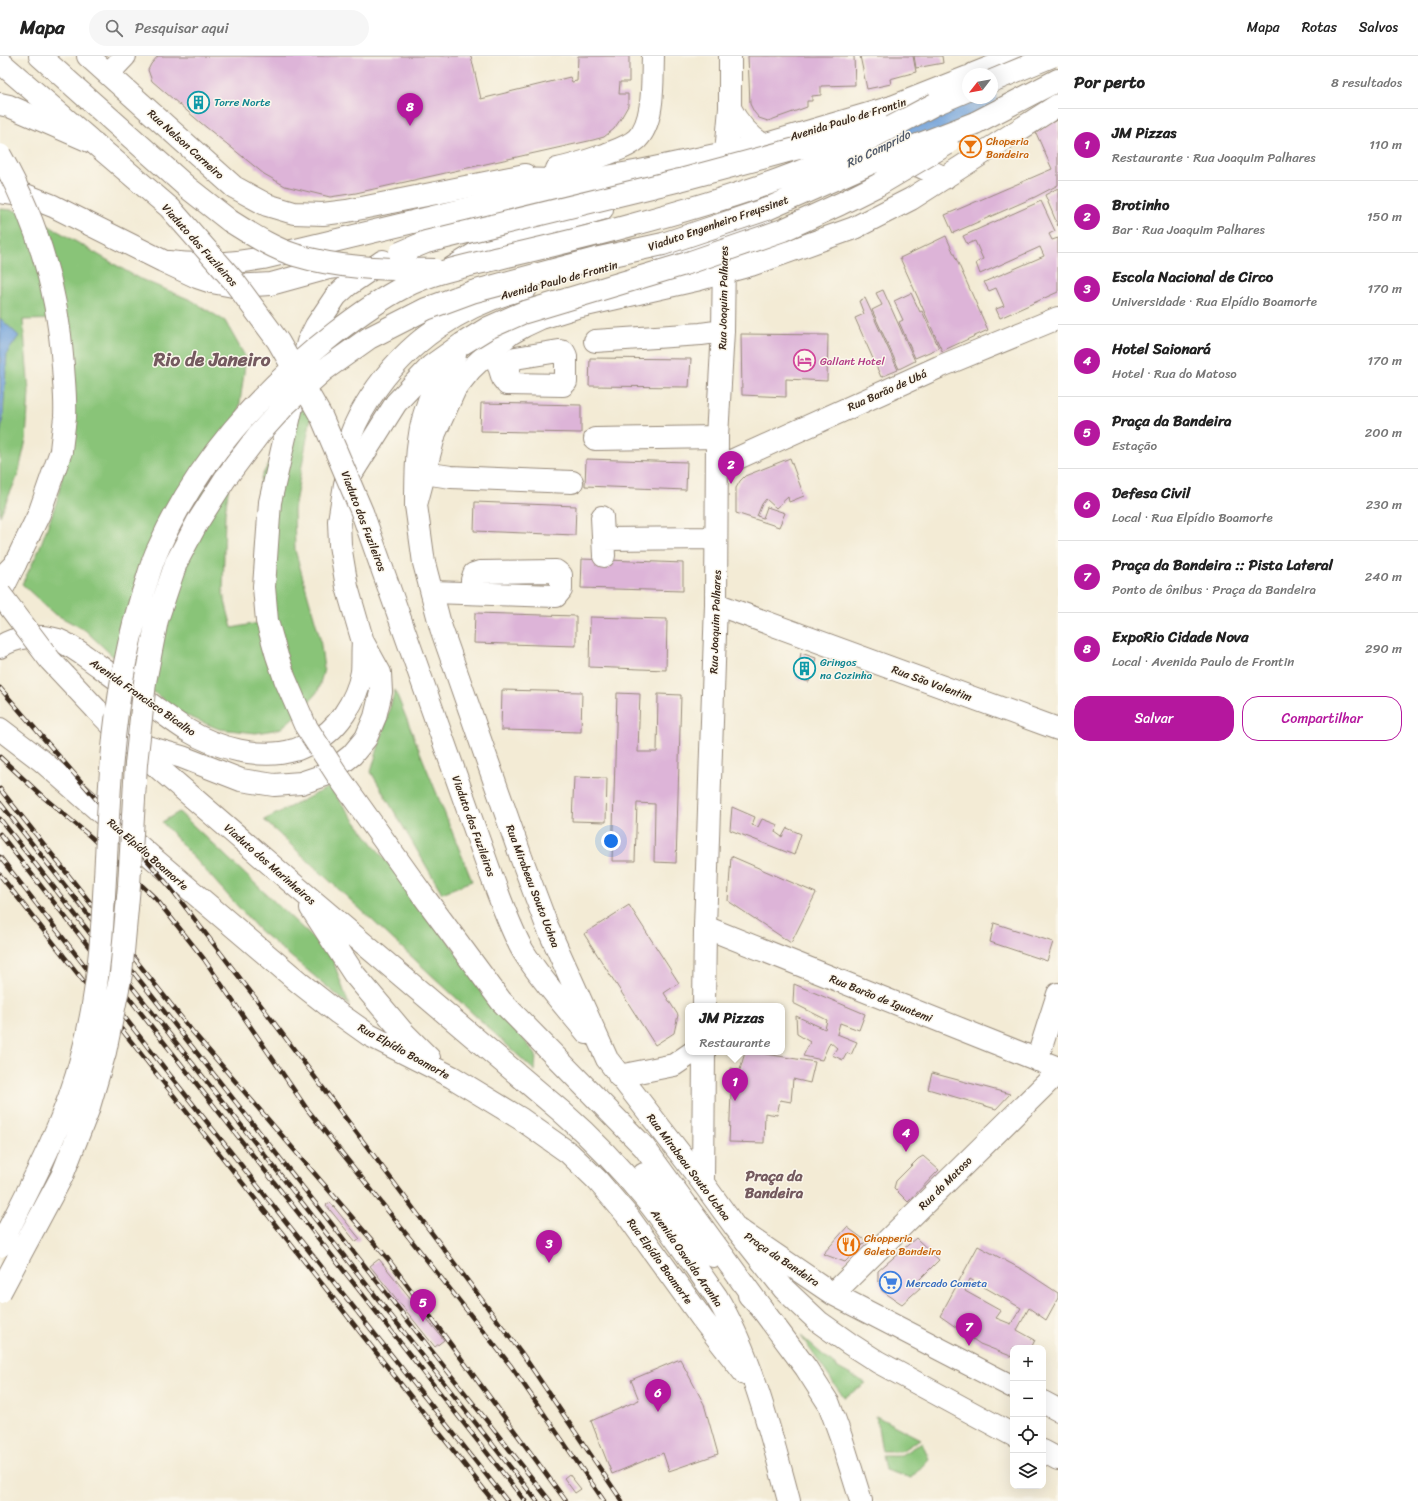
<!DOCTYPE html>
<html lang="pt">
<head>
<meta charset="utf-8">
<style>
	:root { --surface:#fff; --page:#f6f6f6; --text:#222; --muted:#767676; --line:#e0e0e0; --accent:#b5179e }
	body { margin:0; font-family:Sriracha,sans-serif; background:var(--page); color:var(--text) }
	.controls { position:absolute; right:12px; bottom:12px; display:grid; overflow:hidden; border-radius:8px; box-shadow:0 4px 16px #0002 }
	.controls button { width:36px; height:36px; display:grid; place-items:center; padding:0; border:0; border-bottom:1px solid var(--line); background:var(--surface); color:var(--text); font:20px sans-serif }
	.compass { position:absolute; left:962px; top:12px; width:36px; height:36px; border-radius:50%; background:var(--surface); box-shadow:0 4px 16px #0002; rotate:239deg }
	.you { position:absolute; left:611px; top:785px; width:14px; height:14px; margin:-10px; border:3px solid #fff; border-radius:50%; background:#1a73e8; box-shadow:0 0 0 6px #1a73e833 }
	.badge { display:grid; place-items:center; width:26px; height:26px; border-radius:50%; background:var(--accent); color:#fff; font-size:13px; font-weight:700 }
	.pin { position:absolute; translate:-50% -33px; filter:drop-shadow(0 1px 2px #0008) }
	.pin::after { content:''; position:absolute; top:21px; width:14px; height:12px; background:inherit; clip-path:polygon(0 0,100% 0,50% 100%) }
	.popup { position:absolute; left:685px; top:947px; width:100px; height:52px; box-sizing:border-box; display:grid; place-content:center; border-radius:8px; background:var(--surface); filter:drop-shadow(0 1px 3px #0005); font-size:13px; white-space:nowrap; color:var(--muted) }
	.popup b { font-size:15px; color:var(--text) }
	.popup::after { content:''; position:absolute; left:50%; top:100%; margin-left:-8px; border:8px solid transparent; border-top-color:var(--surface) }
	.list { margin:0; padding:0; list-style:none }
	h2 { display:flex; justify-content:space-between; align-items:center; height:52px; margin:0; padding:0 16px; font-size:17px }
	h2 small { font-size:13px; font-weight:400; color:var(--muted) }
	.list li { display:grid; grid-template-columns:26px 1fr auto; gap:12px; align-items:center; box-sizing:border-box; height:72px; padding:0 16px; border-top:1px solid var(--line) }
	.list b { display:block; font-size:15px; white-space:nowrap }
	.list p { margin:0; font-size:13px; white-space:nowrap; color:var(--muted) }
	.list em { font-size:13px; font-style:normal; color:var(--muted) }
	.actions { display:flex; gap:8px; padding:12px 16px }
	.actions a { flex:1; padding:9px 0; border:1px solid var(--accent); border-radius:16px; text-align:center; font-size:14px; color:var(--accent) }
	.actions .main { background:var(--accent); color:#fff }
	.icon { flex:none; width:22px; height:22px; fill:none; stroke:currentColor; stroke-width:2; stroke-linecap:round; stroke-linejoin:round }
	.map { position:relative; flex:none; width:1058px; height:1445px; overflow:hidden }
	header { display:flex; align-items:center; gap:24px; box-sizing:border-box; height:56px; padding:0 20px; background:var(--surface); border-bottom:1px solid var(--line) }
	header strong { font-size:19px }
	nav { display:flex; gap:22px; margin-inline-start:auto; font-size:14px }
	.search { width:280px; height:36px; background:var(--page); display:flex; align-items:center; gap:10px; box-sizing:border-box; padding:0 14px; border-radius:22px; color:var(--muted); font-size:15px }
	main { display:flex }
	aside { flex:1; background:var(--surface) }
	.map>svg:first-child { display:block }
	.green { fill:#89c478; stroke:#62774b }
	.water { fill:#6fa0d9; stroke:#55657c }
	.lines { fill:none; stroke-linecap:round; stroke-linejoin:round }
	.river { stroke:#6fa0d9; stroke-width:30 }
	.building { fill:#ddb4d8; fill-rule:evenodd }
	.minor-casing { stroke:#978a7a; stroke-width:24 }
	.major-casing { stroke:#978a7a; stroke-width:24 }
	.highway-casing { stroke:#978a7a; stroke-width:24 }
	.minor { stroke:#fff; stroke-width:22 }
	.major { stroke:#fff; stroke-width:22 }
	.highway { stroke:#fff; stroke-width:22 }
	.rail-casing { stroke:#3b2a1e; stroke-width:4.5 }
	.rail { stroke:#fbf7ec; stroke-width:3; stroke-dasharray:9; stroke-linecap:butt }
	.major-bridge-casing { stroke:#978a7a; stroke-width:24; stroke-linecap:butt }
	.highway-bridge-casing { stroke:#978a7a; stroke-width:24; stroke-linecap:butt }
	.major-bridge { stroke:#fff; stroke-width:22 }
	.highway-bridge { stroke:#fff; stroke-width:22 }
	.labels { text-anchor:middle; stroke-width:3; stroke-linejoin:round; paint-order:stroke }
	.culture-label { font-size:11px; fill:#0d838f; stroke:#fbf7ec; text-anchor:start }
	.street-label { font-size:11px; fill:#3b2a1e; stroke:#fbf7ec }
	.food-label { font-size:11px; fill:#c56008; stroke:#fbf7ec; text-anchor:start }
	.hotel-label { font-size:11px; fill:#b23c85; stroke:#fbf7ec; text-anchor:start }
	.shop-label { font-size:11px; fill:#366cbe; stroke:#fbf7ec; text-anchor:start }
	.water-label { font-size:12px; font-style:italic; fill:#505969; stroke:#fbf7ec }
	.district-label { font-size:15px; font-weight:bold; fill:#745a5f; stroke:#fbf7ec }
	.town-label { font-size:19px; font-weight:bold; fill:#745a5f; stroke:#fbf7ec }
</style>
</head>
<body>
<header>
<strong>Mapa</strong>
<div class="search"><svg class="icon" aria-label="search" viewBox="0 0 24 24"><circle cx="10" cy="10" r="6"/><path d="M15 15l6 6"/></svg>Pesquisar aqui</div>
<nav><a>Mapa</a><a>Rotas</a><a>Salvos</a></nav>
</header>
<main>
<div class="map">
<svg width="1058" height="1445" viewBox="0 0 1058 1445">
	<rect width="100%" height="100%" fill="#fbf7ec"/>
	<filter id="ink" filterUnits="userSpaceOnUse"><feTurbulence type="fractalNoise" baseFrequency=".025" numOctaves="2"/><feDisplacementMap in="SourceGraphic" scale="8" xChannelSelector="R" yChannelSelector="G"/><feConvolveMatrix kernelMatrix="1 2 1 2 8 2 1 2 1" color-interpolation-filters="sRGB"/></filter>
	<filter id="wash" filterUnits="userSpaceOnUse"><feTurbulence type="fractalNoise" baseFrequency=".012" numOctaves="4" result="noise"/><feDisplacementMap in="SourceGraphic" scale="16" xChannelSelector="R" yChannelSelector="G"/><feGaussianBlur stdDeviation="0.9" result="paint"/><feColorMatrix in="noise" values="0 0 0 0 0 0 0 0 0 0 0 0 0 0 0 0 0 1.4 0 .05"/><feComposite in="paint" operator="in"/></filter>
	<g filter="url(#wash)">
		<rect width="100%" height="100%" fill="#f3ebd5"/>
		<path class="green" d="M0,153L13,154L39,164L138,222L191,244L225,265L246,302L225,458L223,537L232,572L263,566L254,481L261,422L292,363L303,351L312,355L294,453L295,494L320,582L324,613L318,635L300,656L280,673L256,677L219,673L180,657L137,623L85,574L53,557L22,528L38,496L58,442L72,365L66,263L23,264L29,336L26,384L18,419L0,460Z
			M395,634L472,825L442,837L371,716Z
			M329,731L536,999L535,1015L264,764Z
			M179,756L331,899L349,949L259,874L162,766Z
			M801,1280L838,1312L866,1327L844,1342Z
			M876,1360L920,1383L901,1395H882Z
			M922,1386L929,1403L911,1422L885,1414L882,1399H901Z"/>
		<path class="water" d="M0,262L19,280L7,297L3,361L0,380Z"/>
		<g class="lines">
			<path class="river" d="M869,98L982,42"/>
		</g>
		<g id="blocks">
			<path class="building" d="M158,0H471L481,43L570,21L572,26L577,25L578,0H629V26H620L619,38H628V50L620,64L614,73L604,81L593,84L356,137L330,141L285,130L264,118L201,67L152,25L148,14L151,8Z
				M748,0H854L855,29L821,30V39L812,40V45H807V51L768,65L759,62L754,56L750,48Z
				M860,0H913L916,16L890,23L891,28L867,33Z
				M914,0H942L943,7L916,12Z
				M1058,64V129L1035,141L953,177L945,159L1052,113L1036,77L1050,67Z
				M1058,132V170L1045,139Z
				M1041,145L1055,175L1049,178L1052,184L1058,182V236L1000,262L996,253L1004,250L996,232L989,235L984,226L1044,200L1040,191L980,218L976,207L983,203L975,185L967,188L963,180Z
				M946,180L988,274L942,295L900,202Z
				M883,234L915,305L899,313L872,254L882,249L876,237Z
				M911,237L920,256L922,255L939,292L915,302L899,266L903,264L894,245Z
				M865,242L898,314L881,321L855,262L864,258L859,245Z
				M741,278L828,279L827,325L786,323V341L742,339Z
				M590,302L691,303L689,331L589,330Z
				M481,347L581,349V377L480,375Z
				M790,402L804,440L789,446L788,441L776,452L766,443L762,448L757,460L763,462L767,451L785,457L779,471L736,457V432L740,425L745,420Z
				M586,403L687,406L686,434L585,430Z
				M475,446L576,450L575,479L474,475Z
				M582,503L683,507V535L581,532Z
				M475,557L576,560V590L474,587Z
				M590,561L667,563L666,614L589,611Z
				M801,597L816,602L809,626L796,622Z
				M502,634L582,636L581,676L501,674Z
				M617,637L640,638L638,696H657L658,638L681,639L676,807L654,806L655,748L637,747L635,805H612Z
				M574,721L607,722L606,766L572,765Z
				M732,751L755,761L752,769L758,771L762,763L778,769L775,776L782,781L787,772L801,778L794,799L730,774Z
				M731,800L816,837L791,887L728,845Z
				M629,849L679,927L664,937L678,959L674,977L655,989L584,878Z
				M994,867L1053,886L1047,905L990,886Z
				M794,928L865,958L859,974L840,967L837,978L857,986L851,999L847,997L843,1004L832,999L837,992L830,986L822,1004L803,1000L810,986L797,978L796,960L825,973L827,964L793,947Z
				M745,996H754L815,1006L810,1027L793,1023L791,1046L780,1044L777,1059L765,1057L764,1087L729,1086L731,1037H733L731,1012L740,1014Z
				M932,1017L1010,1038L996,1053L928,1033Z
				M923,1100L939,1114L908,1146L894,1132L896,1125L918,1103Z
				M330,1146L360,1183L356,1186L326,1149Z
				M847,1171L866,1185L845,1206L823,1198Z
				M916,1182L939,1204L915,1228L920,1232L902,1248L882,1235L878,1225V1215Z
				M978,1190L1023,1214L1058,1237V1242L1046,1264L1029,1252L1017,1274L1035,1284L1031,1292H1013V1301L980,1288L940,1260ZM970,1223L1021,1252L1011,1268L996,1262L1001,1255L965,1235Z
				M379,1203L444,1284L435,1291L370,1210Z
				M680,1303L704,1348L718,1398L669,1415L663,1397L612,1418L591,1365L639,1344L631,1324Z
				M569,1418L581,1433L575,1437L564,1422Z"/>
		</g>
	</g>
	<g filter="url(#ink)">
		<use href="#blocks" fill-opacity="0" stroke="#978a7a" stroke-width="1"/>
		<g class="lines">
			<defs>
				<path id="minor" d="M88,0L234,131L267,149L294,157L323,158L347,155L525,119
					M108,18L125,0
					M726,97L730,52V0
					M557,113C574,110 590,104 607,98C617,94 628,91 637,83C655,65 652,24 653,0
					M595,285L701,278L723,275
					M490,295L498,307L503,323L507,328L563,329L566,326V300L564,296L559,295L515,302L510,306L507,328
					M595,383L717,381
					M718,411L939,311L1058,262
					M424,417L451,421L572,426
					M602,461L604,500
					M603,483L716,482
					M432,536L556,540L561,534V519L556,515L480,516L474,518L472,524L474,536
					M716,548L1058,673
					M705,871L1058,1012
					M704,950L705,871L716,548L717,381L723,275L724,198
					M1037,1004L1058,938
					M619,1020L674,1009L693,996
					M703,1127L704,996
					M742,1176L833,1238L1013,1331
					M833,1238L1058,1016
					M1043,1346L1058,1354"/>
				<path id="major" d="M0,6L89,83
					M974,18L1019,0
					M730,52C738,68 748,79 763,89
					M892,52C889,102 905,103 945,122
					M507,123L556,124
					M544,125L575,110
					M664,197L764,172
					M168,206C202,210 229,208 263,202L579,126L640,115L763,89L892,51L968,21
					M346,423C346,412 345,399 348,389C352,372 361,356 370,342C406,286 461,248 526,232
					M2,521L15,508L39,458L61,395
					M96,653L127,685L298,832L562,1056C593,1083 622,1114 648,1146C672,1176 694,1209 716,1240C752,1300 771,1378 789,1445
					M0,673L42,705L154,803L301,928L338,957L369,979L452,1021L521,1063L569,1097L597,1124L627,1159L703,1264L745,1318
					M490,816C500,842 509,870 523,895C541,924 565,950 587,977
					M311,852L354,918L402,975L429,1002
					M644,1118L714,1200
					M749,1239L762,1253L806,1312L829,1348L841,1381L861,1445
					M1013,1379L878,1306L850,1288L819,1266L784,1233L735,1171L703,1127L607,1003L547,870L521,801L441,572L424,507L416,449L435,377L455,333L471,313L490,295L510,278L524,270L541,262L577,251L700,223L751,209L854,172L911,143L1058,49
					M1043,1395L1058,1403"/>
				<path id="highway" d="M40,0L188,132L230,165
					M0,48L9,50L94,87
					M935,48L968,34
					M851,66L892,51
					M975,67L1058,24
					M0,136L28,140L53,150L163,205L197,221L212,226L233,230L271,228L329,212L344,210
					M452,212L494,186L520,176L602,153
					M416,449C416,410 416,369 434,333C440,322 448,310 455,299
					M264,531L270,446L300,316L308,286L316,270L336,240L348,229L383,205
					M0,538L15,508
					M0,591C15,580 40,578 58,584C73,590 86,601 99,610C118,624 138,639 157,653C167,660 177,668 187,674C216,692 261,704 294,694C300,693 305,689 311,687C337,676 357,644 362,616C363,606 362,596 363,586
					M127,685L182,701L241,724L274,729L301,727L328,718L352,699L366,682L375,661L381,636L380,617L363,586L347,531L340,489L339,465L345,428L396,347L431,310L462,288
					M422,838L501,945L644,1091L762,1253"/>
			</defs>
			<use href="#minor" class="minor-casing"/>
			<use href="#major" class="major-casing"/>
			<use href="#highway" class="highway-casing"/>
			<use href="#minor" class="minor"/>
			<use href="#major" class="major"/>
			<use href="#highway" class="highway"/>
			<defs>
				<path id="rail" d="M0,632L96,743L169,830L263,952L521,1296L622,1445
					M0,701L42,740L91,781L156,843L204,903L307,1053L511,1310L604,1445
					M0,733L192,975L388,1203L566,1445
					M0,747L550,1445
					M0,763L537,1445
					M0,778L525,1445
					M0,801L154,999L507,1445
					M0,819L493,1445"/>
			</defs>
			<use href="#rail" class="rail-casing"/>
			<use href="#rail" class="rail"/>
			<defs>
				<path id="major-bridge" d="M94,87L170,152L233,224L278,285L322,362L362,456L490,816
					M0,99C37,164 58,235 63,310C64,327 66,344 65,361C64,372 62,383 61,395
					M0,538L50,604L96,653"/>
				<path id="highway-bridge" d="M992,25L1052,0
					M230,165C251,178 272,192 295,199C341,213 387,213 435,214
					M400,197L426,186L680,124L799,92L877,67
					M462,288L488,272L522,257L688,207L783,174L840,148L878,129L947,88
					M264,531L267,565L277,600L285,623L305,669L338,720L422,838
					M0,1190C31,1129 65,1067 82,1000C108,903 103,802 112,703C117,643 127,582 147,524C150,514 153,503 158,493C196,407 261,334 335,277C357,260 379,244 404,231C433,216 467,210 499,202C542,192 585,182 628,170C684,155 740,139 794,118C843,99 889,72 935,48
					M0,1236L62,1120L88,1054L105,996L121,918L129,830L136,708L145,626L157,564L176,507L197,467L225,423L259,378L287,347L324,314L369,282L426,253L472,236L595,203L663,188L767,153L871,107L975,67"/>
			</defs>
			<use href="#major-bridge" class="major-bridge-casing"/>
			<use href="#highway-bridge" class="highway-bridge-casing"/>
			<use href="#major-bridge" class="major-bridge"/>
			<use href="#highway-bridge" class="highway-bridge"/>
		</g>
	</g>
	<defs>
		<symbol id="building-ring" viewBox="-11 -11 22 22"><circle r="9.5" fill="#fbf7ec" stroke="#0f9aa8" stroke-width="1.5"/><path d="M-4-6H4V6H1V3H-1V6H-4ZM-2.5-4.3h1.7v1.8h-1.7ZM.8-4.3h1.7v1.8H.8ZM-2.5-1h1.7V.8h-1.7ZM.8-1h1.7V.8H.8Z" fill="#0f9aa8"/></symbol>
		<symbol id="bar-ring" viewBox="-11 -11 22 22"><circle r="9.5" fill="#fbf7ec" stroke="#e8710a" stroke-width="1.5"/><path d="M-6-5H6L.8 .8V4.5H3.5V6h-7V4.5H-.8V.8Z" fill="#e8710a"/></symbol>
		<symbol id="hotel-ring" viewBox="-11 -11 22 22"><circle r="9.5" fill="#fbf7ec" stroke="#d1479c" stroke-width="1.5"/><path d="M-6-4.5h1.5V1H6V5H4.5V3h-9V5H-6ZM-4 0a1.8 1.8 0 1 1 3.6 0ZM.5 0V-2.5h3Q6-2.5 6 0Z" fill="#d1479c"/></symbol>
		<symbol id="restaurant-ring" viewBox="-11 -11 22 22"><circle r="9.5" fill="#fbf7ec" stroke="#e8710a" stroke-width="1.5"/><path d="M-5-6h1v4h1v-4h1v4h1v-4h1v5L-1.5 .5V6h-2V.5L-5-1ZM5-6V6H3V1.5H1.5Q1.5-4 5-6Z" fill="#e8710a"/></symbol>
		<symbol id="supermarket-ring" viewBox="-11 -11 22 22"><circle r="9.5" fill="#fbf7ec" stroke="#3f7fe0" stroke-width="1.5"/><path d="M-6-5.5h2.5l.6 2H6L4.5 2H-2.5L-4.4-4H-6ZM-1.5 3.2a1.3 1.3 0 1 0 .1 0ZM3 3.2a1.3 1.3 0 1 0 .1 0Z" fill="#3f7fe0"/></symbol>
	</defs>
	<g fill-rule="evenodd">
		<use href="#building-ring" x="186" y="34" width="25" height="25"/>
		<use href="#bar-ring" x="958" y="78" width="25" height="25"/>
		<use href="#hotel-ring" x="792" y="292" width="25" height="25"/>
		<use href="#building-ring" x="792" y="600" width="25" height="25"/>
		<use href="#restaurant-ring" x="836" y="1176" width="25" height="25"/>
		<use href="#supermarket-ring" x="878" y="1214" width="25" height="25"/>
	</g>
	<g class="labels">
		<g class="culture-label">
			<text x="214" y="50">Torre Norte</text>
			<text x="820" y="610">Gringos<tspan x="820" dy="13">na Cozinha</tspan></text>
		</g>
		<g class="street-label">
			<text transform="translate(848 63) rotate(-17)" y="4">Avenida Paulo de Frontin</text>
			<text transform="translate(186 88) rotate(42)" y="4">Rua Nelson Carneiro</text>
			<text transform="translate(718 167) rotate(-19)" y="4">Viaduto Engenheiro Freyssinet</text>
			<text transform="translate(200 189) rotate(48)" y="4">Viaduto dos Fuzileiros</text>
			<text transform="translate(559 224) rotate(-15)" y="4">Avenida Paulo de Frontin</text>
			<text transform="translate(723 242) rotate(-89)" y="4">Rua Joaquim Palhares</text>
			<text transform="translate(887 334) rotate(-24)" y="4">Rua Barão de Ubá</text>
			<text transform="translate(364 465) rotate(69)" y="4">Viaduto dos Fuzileiros</text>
			<text transform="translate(715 566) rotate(-88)" y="4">Rua Joaquim Palhares</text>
			<text transform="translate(932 627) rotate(20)" y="4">Rua São Valentim</text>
			<text transform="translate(143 641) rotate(35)" y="4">Avenida Francisco Bicalho</text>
			<text transform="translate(474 770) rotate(70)" y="4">Viaduto dos Fuzileiros</text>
			<text transform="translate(148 798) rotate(41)" y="4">Rua Elpídio Boamorte</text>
			<text transform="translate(270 808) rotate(41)" y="4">Viaduto dos Marinheiros</text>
			<text transform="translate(533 830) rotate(69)" y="4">Rua Mirabeau Souto Uchoa</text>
			<text transform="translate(881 942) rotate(22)" y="4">Rua Barão de Iguatemi</text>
			<text transform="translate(404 995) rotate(29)" y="4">Rua Elpídio Boamorte</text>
			<text transform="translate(689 1111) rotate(53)" y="4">Rua Mirabeau Souto Uchoa</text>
			<text transform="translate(945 1127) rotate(-45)" y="4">Rua do Matoso</text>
			<text transform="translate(687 1202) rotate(55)" y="4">Avenida Osvaldo Aranha</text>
			<text transform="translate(782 1203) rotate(34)" y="4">Praça da Bandeira</text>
			<text transform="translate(660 1205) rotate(54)" y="4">Rua Elpídio Boamorte</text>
		</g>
		<g class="food-label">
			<text x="986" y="89">Choperia<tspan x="986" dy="13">Bandeira</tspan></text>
			<text x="864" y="1186">Chopperia<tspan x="864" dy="13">Galeto Bandeira</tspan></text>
		</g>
		<g class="hotel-label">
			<text x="820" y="309">Gallant Hotel</text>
		</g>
		<g class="shop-label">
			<text x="906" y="1231">Mercado Cometa</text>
		</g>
		<g class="water-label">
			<text transform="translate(878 93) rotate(-26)" y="4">Rio Comprido</text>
		</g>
		<g class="district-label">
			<text x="774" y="1125">Praça da<tspan x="774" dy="17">Bandeira</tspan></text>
		</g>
		<g class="town-label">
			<text x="212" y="310">Rio de Janeiro</text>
		</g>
	</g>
</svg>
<div class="controls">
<button>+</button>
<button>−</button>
<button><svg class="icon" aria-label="locate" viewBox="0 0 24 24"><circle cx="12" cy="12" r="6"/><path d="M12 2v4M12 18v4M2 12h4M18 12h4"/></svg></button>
<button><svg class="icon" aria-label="layers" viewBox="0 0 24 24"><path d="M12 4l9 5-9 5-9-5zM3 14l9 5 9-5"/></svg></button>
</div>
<svg class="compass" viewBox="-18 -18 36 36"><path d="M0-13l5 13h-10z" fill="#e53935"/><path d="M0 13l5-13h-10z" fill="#767676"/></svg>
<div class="you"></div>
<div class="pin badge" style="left:735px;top:1045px">1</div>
<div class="popup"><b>JM Pizzas</b>Restaurante</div>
<div class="pin badge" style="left:731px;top:428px">2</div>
<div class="pin badge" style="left:549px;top:1207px">3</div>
<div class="pin badge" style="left:906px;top:1096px">4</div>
<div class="pin badge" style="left:423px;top:1266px">5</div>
<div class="pin badge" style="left:658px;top:1356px">6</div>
<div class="pin badge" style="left:969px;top:1290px">7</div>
<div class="pin badge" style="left:410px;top:70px">8</div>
</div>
<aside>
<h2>Por perto<small>8 resultados</small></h2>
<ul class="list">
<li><span class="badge">1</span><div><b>JM Pizzas</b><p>Restaurante · Rua Joaquim Palhares</p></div><em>110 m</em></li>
<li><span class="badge">2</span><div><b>Brotinho</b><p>Bar · Rua Joaquim Palhares</p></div><em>150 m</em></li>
<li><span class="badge">3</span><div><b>Escola Nacional de Circo</b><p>Universidade · Rua Elpídio Boamorte</p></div><em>170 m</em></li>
<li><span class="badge">4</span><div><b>Hotel Saionará</b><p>Hotel · Rua do Matoso</p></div><em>170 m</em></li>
<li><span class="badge">5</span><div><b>Praça da Bandeira</b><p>Estação</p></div><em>200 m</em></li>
<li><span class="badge">6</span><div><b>Defesa Civil</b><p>Local · Rua Elpídio Boamorte</p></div><em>230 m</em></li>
<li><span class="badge">7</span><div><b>Praça da Bandeira :: Pista Lateral</b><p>Ponto de ônibus · Praça da Bandeira</p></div><em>240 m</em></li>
<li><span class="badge">8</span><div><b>ExpoRio Cidade Nova</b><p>Local · Avenida Paulo de Frontin</p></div><em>290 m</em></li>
</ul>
<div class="actions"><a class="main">Salvar</a><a>Compartilhar</a></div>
</aside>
</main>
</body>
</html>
